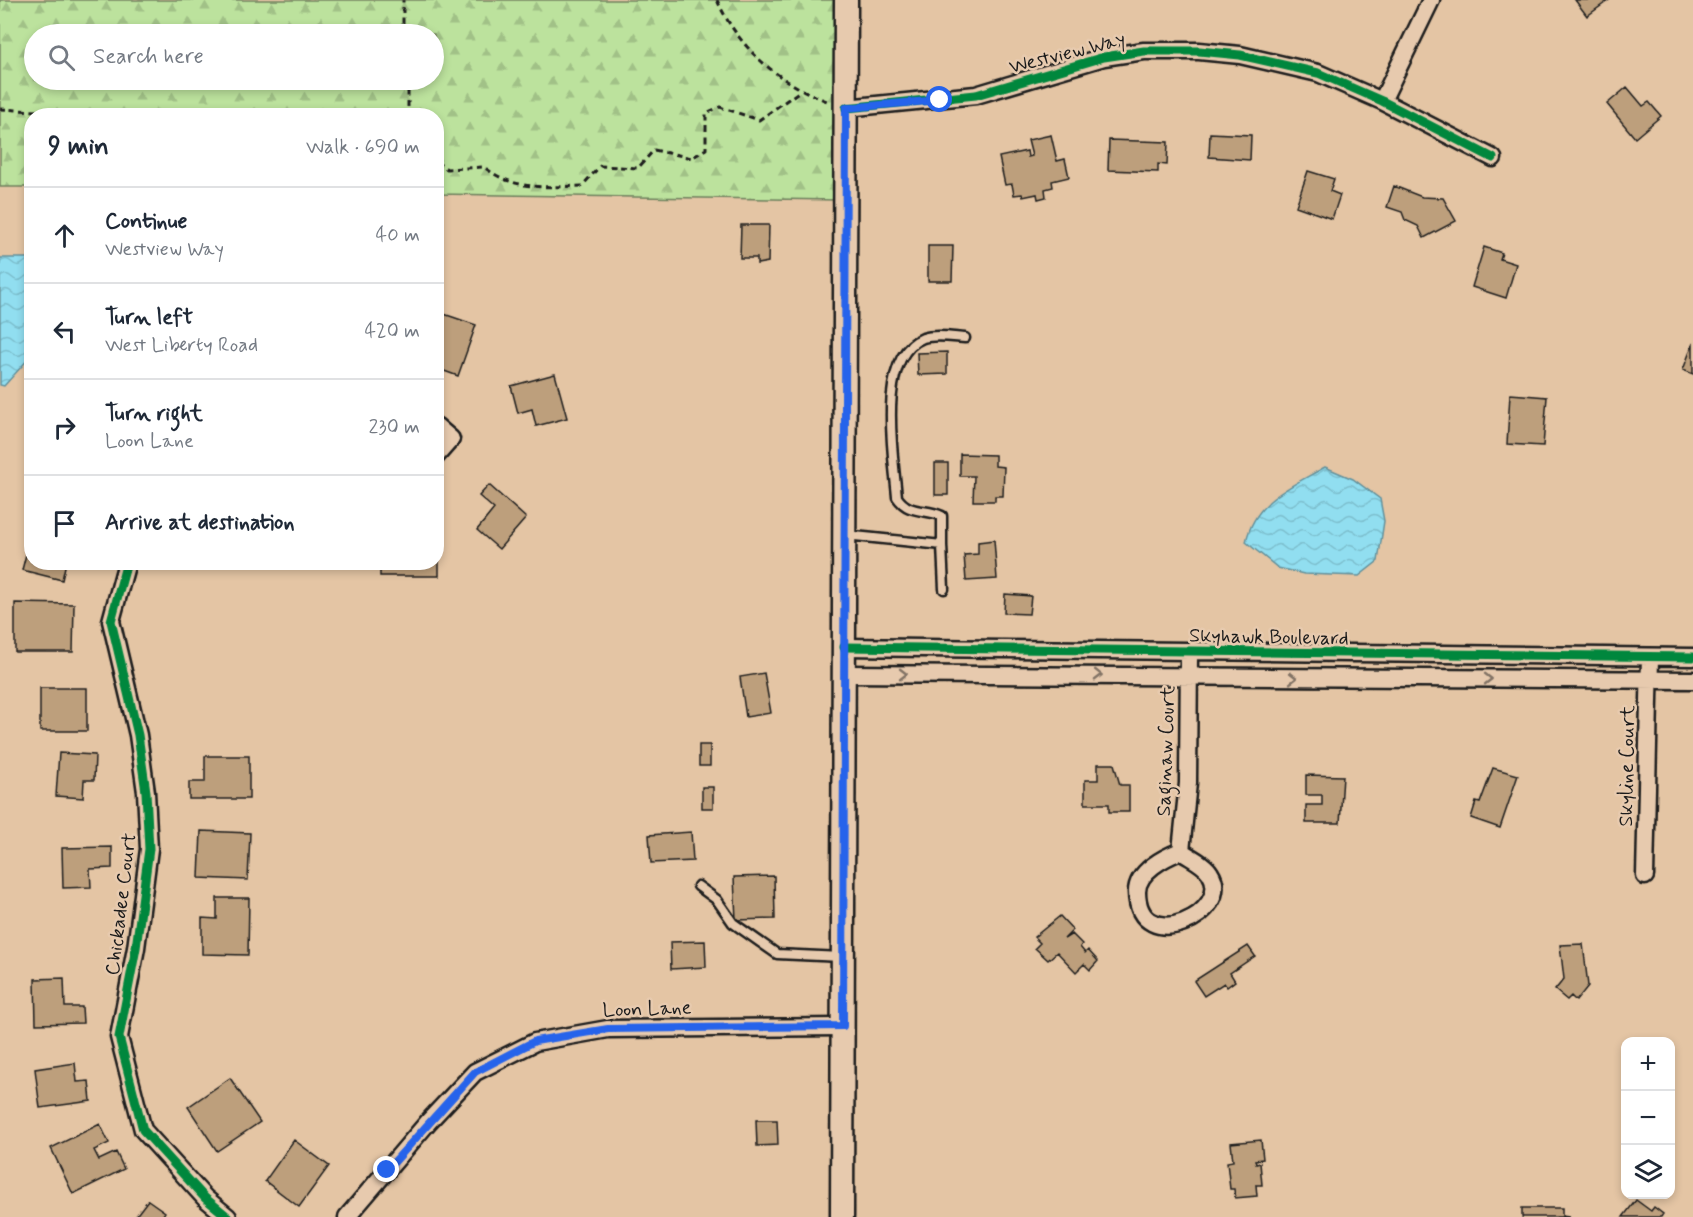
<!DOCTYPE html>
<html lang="en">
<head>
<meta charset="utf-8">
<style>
	:root { --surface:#fff; --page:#f6f6f7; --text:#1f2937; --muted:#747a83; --line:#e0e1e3 }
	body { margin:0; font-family:Mynerve,sans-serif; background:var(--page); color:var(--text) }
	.controls { position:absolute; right:18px; bottom:18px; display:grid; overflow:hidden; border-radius:12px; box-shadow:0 3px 9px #0003 }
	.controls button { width:54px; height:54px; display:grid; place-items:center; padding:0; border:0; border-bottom:2px solid var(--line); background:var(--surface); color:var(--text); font:30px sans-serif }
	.stop { position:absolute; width:18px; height:18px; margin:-14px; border:4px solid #2563eb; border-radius:50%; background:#fff }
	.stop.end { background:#2563eb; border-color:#fff; box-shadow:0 2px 6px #0008 }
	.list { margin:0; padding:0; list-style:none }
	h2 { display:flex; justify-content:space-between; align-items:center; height:78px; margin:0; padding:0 24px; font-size:26px }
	h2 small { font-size:20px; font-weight:400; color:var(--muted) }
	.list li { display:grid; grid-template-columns:39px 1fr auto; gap:18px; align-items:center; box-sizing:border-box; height:96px; padding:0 24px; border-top:2px solid var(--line) }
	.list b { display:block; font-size:22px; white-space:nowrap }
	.list p { margin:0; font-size:20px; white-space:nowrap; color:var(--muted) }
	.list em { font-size:20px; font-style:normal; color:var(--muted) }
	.icon { flex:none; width:33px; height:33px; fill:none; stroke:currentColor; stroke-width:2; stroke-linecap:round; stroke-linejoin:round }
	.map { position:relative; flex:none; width:1693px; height:1217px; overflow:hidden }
	.search { position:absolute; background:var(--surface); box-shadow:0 3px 9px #0003; left:24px; top:24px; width:420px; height:66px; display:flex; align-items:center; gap:15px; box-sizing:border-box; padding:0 21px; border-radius:33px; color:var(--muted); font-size:22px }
	.panel { position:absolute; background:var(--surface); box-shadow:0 3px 9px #0003; left:24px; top:108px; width:420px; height:462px; border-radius:24px }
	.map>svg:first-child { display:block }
	.forest { fill:url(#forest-firs); stroke:#6c7f5c; stroke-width:1.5; fill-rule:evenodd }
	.water { fill:url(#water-waves); stroke:#62909b; stroke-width:1.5 }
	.building { fill:#bd9f7c; stroke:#1c1c1c; stroke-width:1.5 }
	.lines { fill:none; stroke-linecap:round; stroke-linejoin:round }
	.lane-casing { stroke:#1c1c1c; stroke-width:13 }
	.street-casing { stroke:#1c1c1c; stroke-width:21 }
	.secondary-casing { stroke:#1c1c1c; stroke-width:27 }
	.path { stroke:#1c1c1c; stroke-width:3; stroke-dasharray:6 4.5; stroke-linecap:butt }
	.lane { stroke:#e7caae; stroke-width:8 }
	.street { stroke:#e7caae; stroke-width:16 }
	.secondary { stroke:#e7caae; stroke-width:22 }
	.cycleway-casing { stroke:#e7caae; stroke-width:13 }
	.cycleway { stroke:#00873e; stroke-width:9 }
	.oneway { stroke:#827365 }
	.route { stroke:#2563eb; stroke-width:8 }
	.labels { text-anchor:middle; stroke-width:5; stroke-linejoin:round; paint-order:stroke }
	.street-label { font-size:20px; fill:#1c1c1c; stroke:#e7caae }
</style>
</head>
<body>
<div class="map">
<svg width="1693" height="1217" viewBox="0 0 1693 1217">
	<defs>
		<pattern id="forest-firs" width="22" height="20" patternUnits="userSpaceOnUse" patternTransform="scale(1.5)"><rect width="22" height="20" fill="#bce29d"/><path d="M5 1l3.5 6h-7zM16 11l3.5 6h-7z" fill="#a1c187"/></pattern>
		<pattern id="water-waves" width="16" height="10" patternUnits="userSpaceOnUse" patternTransform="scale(1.5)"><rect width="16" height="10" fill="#91def0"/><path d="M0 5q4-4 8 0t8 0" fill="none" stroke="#7cbecd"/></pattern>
	</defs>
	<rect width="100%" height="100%" fill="#e4c5a4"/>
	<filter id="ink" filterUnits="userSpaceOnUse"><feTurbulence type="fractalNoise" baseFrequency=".0167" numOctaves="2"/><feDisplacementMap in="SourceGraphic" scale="12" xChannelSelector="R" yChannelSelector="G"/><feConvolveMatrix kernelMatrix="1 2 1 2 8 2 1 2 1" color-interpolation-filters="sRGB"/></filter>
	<g filter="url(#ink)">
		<path class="forest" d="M0,0H836V200L437,194L436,116H32L31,187H0ZM34,34H434V80H34Z"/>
		<path class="water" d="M0,258H32L31,356L4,386L0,385Z
			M1325,467L1353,479L1380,499L1384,521L1378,561L1359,576L1304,574L1278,568L1246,542C1255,500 1290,487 1325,467Z"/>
		<path class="building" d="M1575,0H1609L1587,16Z
			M1627,87L1643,106L1649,102L1661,116L1635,138L1607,104Z
			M1210,133L1251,135L1250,160L1209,157Z
			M1051,135L1057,161L1065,159L1069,177L1052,181L1053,187L1045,189L1046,197L1038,199L1037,194L1023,197L1022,194L1014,195L1012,184L1005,185L999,157L1027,151L1028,157L1032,156L1028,140Z
			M1109,140L1168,142L1167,165L1158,164V172L1108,170Z
			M1308,171L1334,179L1330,191L1340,195L1332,219L1296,206Z
			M1394,186L1422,197L1443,198L1456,221L1424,238L1418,226L1405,220L1402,212L1387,207Z
			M741,225H769L768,262L757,264V258H740Z
			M928,246H953L952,281H928Z
			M1484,247L1502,253L1500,259L1516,264L1506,298L1472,287Z
			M441,313L476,325L458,376L436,368L440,354L436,352V325Z
			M1693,343V374L1683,370Z
			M947,352V374L918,375L917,353Z
			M555,374L567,418L536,426L532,409L518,413L511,386Z
			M1510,394L1547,397L1543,446L1507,444Z
			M960,454L995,455V466L1004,467L1003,496H995V501H973L974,476H960Z
			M935,463H948V495H935Z
			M489,485L526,518L499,549L477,530L494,509L479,496Z
			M32,531V562H66L62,580L22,570Z
			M994,540L997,579L966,581L964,555L978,554V542Z
			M436,552H439V576H380V562H436Z
			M1005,594L1031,596L1029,614L1004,613Z
			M15,603L74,604L73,652H15Z
			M764,673L771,713L746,717L740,677Z
			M40,688H87V731H40Z
			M699,745H710V766H699Z
			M59,753L95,755L94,780H84L83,798L56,796Z
			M205,756H249V799H189V782H205Z
			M1098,764H1114L1120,785H1129V812H1109V804H1085V780H1098Z
			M1493,768L1518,775L1500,828L1471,818L1476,802L1480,803Z
			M1306,775L1343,776L1340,823H1306V805H1322V795H1306Z
			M702,787H713V808H702Z
			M201,831L250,833L248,880L199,878Z
			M691,832L693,861L651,863L649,835Z
			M112,847V868L90,869L91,887L63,888L62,848Z
			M774,876L775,919L736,920L734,877Z
			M217,898H249L248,955L202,954V918L217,919Z
			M1060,916L1073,930L1064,939L1072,934L1082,944L1080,947L1085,953L1088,950L1098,961L1090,970L1084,964L1076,972L1057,952L1048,960L1035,948L1040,943L1034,937Z
			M705,941L706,967L671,969L670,942Z
			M1583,944L1588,986L1576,1001L1571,996L1567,1000L1555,990L1564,979L1560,945Z
			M1248,946L1255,956L1230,973L1235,981L1227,987L1224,983L1204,996L1194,981Z
			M64,978L65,1007H82L83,1023L36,1024L35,979Z
			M75,1063L77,1082L89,1081L91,1101L40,1108L35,1069Z
			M230,1078L260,1122L217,1151L188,1107Z
			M756,1120H777L778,1145L757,1146Z
			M100,1124L109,1143L94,1150L99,1160L116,1152L124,1169L73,1194L51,1148Z
			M294,1140L329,1166L299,1207L265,1181Z
			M1261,1140L1263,1159L1255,1160L1256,1164L1260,1163L1262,1185H1256L1257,1196L1235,1198L1234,1189H1230L1227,1162L1233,1161L1231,1143Z
			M148,1200L165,1212L162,1217H135Z
			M1636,1200L1651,1211L1654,1207L1663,1214L1661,1217H1623Z
			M1522,1208H1562V1216L1569,1217H1522Z"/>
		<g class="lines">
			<defs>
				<path id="lane" d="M845,535L942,545V516C925,508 909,515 897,497C894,458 875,357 923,338C935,334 952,337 965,338
					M942,545L944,589
					M698,886L717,900L733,923L777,954L842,957"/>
				<path id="street" d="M1382,101L1431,0
					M846,108L976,95L1104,57L1144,51H1199L1240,55L1318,73L1382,101L1493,158
					M436,426L451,439L436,456
					M127,562L111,621L138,735L146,792L149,849L136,948L119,1037L143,1130L205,1198L228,1217
					M844,647L1693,657
					M845,674L1693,680
					M1181,851C1189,857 1205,864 1210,873C1236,913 1138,958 1137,892C1137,871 1165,857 1181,851Z
					M1181,851L1188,783L1189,653
					M1645,876L1650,657
					M347,1217L429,1121L475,1072L535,1042L608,1029L843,1027"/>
				<path id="secondary" d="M842,1217L846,0"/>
			</defs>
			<use href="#lane" class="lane-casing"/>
			<use href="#street" class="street-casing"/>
			<use href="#secondary" class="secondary-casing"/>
			<path class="path" d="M717,0C739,49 778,82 827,101
				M403,34V0
				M408,80V116
				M0,109L124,116
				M436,162L447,169L484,167C515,191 544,187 582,186L600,166L638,168L654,150L692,158L706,149V113L720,107L759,120L800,91"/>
			<use href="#lane" class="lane"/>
			<use href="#street" class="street"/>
			<use href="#secondary" class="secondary"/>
			<defs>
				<path id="cycleway" d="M846,108L976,95L1104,57L1144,51H1199L1240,55L1318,73L1382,101L1493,158
					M127,562L111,621L138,735L146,792L149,849L136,948L119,1037L143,1130L205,1198L228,1217
					M844,647L1693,657"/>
			</defs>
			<use href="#cycleway" class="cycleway-casing"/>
			<use href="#cycleway" class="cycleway"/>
		</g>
		<defs><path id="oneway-chevron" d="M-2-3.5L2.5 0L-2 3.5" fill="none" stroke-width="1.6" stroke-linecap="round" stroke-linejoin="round" transform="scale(1.5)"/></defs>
		<g class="oneway">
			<use href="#oneway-chevron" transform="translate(903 674)"/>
			<use href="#oneway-chevron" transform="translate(1098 675) rotate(1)"/>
			<use href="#oneway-chevron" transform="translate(1293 678)"/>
			<use href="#oneway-chevron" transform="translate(1488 679)"/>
		</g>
	</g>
	<g class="lines" filter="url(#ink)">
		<path class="route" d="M387,1170L475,1072L535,1041L608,1029L843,1026L846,108L940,100"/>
	</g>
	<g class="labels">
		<g class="street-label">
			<text transform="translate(1067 52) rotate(-14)" y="7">Westview Way</text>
			<text transform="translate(1269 636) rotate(1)" y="7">Skyhawk Boulevard</text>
			<text transform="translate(1165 751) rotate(-88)" y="7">Saginaw Court</text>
			<text transform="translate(1626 766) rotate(-89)" y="7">Skyline Court</text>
			<text transform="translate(120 904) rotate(-83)" y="7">Chickadee Court</text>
			<text transform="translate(647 1008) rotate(-2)" y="7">Loon Lane</text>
		</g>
	</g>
</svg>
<div class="controls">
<button>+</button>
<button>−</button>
<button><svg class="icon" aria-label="layers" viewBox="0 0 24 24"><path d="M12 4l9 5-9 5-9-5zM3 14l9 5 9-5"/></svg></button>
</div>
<div class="stop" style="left:940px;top:100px"></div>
<div class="stop end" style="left:387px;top:1170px"></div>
<div class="search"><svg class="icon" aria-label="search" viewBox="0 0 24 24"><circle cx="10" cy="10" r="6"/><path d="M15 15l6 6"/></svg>Search here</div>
<section class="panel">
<h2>9 min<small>Walk · 690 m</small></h2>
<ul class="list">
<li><svg class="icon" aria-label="ahead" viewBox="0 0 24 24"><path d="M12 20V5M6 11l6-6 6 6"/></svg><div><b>Continue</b><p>Westview Way</p></div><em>40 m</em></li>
<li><svg class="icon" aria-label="left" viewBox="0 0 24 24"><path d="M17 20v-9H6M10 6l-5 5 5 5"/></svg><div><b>Turn left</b><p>West Liberty Road</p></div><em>420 m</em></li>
<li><svg class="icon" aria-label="right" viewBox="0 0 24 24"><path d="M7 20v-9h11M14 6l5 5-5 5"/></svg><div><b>Turn right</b><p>Loon Lane</p></div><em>230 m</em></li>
<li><svg class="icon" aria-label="arrive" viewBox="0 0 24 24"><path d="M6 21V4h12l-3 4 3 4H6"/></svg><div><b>Arrive at destination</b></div></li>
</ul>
</section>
</div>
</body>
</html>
